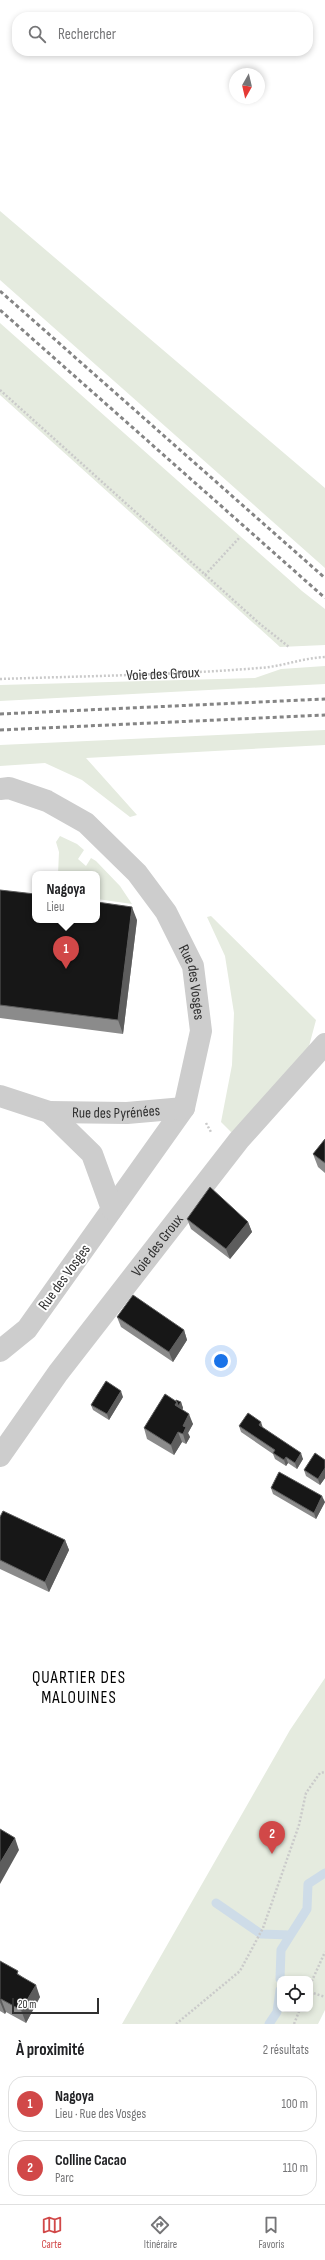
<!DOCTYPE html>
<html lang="fr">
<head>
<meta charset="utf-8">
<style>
	:root { --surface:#fff; --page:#f6f6f6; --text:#202124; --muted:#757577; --line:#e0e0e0; --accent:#d14848 }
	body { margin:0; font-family:"Sofia Sans Condensed",sans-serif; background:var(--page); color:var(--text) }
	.controls { position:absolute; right:12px; bottom:12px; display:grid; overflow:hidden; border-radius:8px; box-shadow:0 2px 6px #0003 }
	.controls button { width:36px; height:36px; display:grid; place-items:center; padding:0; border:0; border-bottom:1px solid var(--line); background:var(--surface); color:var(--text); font:20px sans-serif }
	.compass { position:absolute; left:229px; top:68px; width:36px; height:36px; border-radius:50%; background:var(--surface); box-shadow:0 2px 6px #0003; rotate:188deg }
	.scale { position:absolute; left:12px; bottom:10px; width:87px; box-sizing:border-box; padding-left:4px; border:2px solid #303030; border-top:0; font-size:11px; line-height:14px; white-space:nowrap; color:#303030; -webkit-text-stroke:3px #fff; paint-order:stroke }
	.you { position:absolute; left:221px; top:1361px; width:14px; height:14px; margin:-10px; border:3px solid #fff; border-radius:50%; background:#1a73e8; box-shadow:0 0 0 6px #1a73e833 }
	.badge { display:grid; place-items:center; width:26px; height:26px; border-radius:50%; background:var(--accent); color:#fff; font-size:13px; font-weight:700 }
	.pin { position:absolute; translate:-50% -33px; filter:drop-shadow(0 1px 2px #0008) }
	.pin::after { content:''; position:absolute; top:21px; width:14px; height:12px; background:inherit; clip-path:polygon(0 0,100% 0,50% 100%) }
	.popup { position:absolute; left:32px; top:871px; width:68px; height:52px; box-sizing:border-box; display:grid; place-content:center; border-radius:8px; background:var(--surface); filter:drop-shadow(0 1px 3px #0005); font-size:13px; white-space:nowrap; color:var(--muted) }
	.popup b { font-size:15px; color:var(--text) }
	.popup::after { content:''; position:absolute; left:50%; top:100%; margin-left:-8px; border:8px solid transparent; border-top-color:var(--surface) }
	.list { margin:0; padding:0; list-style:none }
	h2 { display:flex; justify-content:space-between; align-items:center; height:52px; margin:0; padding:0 16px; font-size:17px }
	h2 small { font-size:13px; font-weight:400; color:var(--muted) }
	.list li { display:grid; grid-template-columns:26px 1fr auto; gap:12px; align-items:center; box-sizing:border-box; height:56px; margin:0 8px 8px; padding:0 8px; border:1px solid var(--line); border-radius:16px }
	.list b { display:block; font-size:15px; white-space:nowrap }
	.list p { margin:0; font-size:13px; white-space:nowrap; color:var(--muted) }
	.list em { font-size:13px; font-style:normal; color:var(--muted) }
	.icon { flex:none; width:22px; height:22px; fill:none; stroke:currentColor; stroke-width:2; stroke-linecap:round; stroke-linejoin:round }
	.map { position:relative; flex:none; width:325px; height:2024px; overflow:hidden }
	.search { position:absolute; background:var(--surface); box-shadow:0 2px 6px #0003; left:12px; right:12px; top:12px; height:44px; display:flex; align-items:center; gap:10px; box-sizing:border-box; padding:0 14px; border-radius:16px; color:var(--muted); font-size:15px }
	.sheet { height:180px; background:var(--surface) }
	nav { display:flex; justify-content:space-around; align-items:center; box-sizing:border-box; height:56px; border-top:1px solid var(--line); background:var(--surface); font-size:11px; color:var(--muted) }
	nav a { display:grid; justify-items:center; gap:2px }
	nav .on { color:var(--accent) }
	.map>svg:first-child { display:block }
	.green { fill:#e5ebdf; fill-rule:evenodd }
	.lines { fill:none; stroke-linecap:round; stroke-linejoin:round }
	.stream { stroke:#cedce8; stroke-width:9 }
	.path { stroke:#cacaca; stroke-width:2.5; stroke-dasharray:2 2; stroke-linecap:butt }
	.minor { stroke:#cdcdcd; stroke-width:22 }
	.rail { stroke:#858585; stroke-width:3; stroke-dasharray:4 3; stroke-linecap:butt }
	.wall { fill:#8b8b8b }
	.shaded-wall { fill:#5d5d5d }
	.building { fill:#171717; stroke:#5d5d5d }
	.labels { text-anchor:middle; stroke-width:4; stroke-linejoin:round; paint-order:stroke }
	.street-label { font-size:15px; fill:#303030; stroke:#fff }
	.quarter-label { font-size:17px; letter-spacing:1px; fill:#000; stroke:#fff }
</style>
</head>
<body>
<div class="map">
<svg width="325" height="2024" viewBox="0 0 325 2024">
	<rect width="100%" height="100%" fill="#fff"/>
	<path class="green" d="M0,211L325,488V568L0,280Z
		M0,323L302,591L325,609V645L280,647L0,395Z
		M325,666V684L0,701V685L255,678L281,669Z
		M325,730V745L86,758L137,815L130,817L82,780L45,763L0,766V745Z
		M60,836L77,844L84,850L78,859L86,866L91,858L96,861L120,886L132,904L97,899V874H58L59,852L56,842Z
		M211,916L316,1020L304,1065L237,1138L221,1122L232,1065L234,1013L225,956L207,917Z
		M325,1678V2010L318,2024H122L290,1730ZM280,1979H310V2009H280Z"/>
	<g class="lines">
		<path class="stream" d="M216,1903L261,1934L290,1935
			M280,1979L281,1950L307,1909L308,1884L325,1873
			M269,2024L277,2012L280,1990"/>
		<g class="path">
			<path d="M0,390L260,624L289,647"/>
			<path d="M205,575L240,537"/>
			<path id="s1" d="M0,679C86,676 173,675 259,668C281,667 302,658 325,657"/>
			<path d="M206,1123L211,1132"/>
			<path d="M310,1985L325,1952"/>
			<path d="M310,1992L325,1997"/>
			<path d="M176,2024L240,1971L263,1928L299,1825L306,1793L320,1773L325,1772"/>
			<path d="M294,2024L300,2009"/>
		</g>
		<g class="minor">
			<path id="s2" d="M0,789L9,788L47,801L86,823L137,873L166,912L193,966L201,1031L184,1108L27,1329L0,1351"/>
			<path d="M0,1096L49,1112L92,1154L112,1209"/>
			<path id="s3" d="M49,1112L127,1113L184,1108"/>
			<path id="s4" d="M0,1456L58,1373L239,1140L325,1044"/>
		</g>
		<path class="rail" d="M0,291L325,578
			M0,310L325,598
			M0,714L325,699
			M0,730L325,715"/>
	</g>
	<path class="wall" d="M0,890L137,920L123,1034L0,1018Z
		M325,1139V1173L318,1167L313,1154Z
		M187,1219L248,1222L252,1232L230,1259L191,1229Z
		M117,1317L184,1330L187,1340L173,1362L121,1327Z
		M123,1397L109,1420L93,1410L91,1405Z
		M176,1401L181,1402L183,1408L182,1410L193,1424L188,1433L190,1437L186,1444L182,1442L174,1455L147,1439L144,1428Z
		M239,1426L263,1428L303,1459L297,1469L288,1463L286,1466L275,1459L273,1454L241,1432Z
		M325,1460V1478L320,1485L306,1476L304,1470Z
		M271,1488L325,1502L316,1519L273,1494Z
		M0,1517L65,1540L69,1550L49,1592L0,1569Z
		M0,1961L20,1975L40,1997L26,2023L6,2012L5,2014L0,2011Z"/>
	<path class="shaded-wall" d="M132,907L137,920L123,1034L118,1020Z
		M248,1222L252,1232L230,1259L226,1249Z
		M184,1330L187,1340L173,1362L169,1352Z
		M121,1391L123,1397L109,1420L107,1414Z
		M177,1402H181L183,1408L179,1416L175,1405Z
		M189,1414L193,1424L188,1433L190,1437L186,1444L183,1434V1426Z
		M261,1422L263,1428L259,1425Z
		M178,1432L182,1442L174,1455L171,1445Z
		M301,1453L303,1459L297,1469L295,1463Z
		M286,1457L288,1463L286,1466L284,1460Z
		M325,1468V1478L320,1485L318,1479Z
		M322,1496L325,1502L316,1519L314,1513Z
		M65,1540L69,1550L49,1592L45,1582Z
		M15,1838L19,1850L0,1884V1863Z
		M36,1985L40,1997L26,2023L21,2010Z
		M1,1999L6,2012L5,2014L0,2002Z"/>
	<path class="building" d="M0,890L35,894V920H97V902L132,907L118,1020L0,1005Z
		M325,1139V1163L313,1154Z
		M210,1187L248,1222L226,1249L187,1219Z
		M133,1295L184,1330L169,1352L117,1317Z
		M106,1381L121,1391L107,1414L91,1405Z
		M165,1394L177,1402L175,1405L189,1414L183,1426L186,1427L183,1434L178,1432L171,1445L144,1428Z
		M176,1400L181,1402L178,1406L177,1402L176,1401Z
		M248,1413L261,1422L259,1425L301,1453L295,1463L286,1457L284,1460L273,1453L275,1450L239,1426Z
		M315,1453L325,1460V1468L318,1479L304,1470Z
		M279,1472L322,1496L314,1513L271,1488Z
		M3,1511L65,1540L45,1582L0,1560V1517Z
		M0,1829L15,1838L0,1863Z
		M0,1961L18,1971L17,1974L36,1985L21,2010L1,1999L0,2001Z"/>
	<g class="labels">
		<g class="street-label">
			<text dy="5" stroke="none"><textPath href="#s1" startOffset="163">Voie des Groux</textPath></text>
			<text dy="5" stroke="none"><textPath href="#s2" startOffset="290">Rue des Vosges</textPath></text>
			<text dy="5" stroke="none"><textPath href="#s3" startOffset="67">Rue des Pyrénées</textPath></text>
			<text dy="5" stroke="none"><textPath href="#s4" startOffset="263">Voie des Groux</textPath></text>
			<text transform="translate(64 1277) rotate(-54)" y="5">Rue des Vosges</text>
		</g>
		<g class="quarter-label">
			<text x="79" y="1683">QUARTIER DES<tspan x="79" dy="20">MALOUINES</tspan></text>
		</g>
	</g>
</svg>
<div class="controls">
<button><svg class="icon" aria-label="locate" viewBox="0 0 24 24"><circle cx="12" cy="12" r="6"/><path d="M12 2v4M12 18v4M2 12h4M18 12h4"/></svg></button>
</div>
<svg class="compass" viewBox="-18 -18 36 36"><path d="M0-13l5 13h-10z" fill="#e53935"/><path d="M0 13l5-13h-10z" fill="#757577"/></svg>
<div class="scale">20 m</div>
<div class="you"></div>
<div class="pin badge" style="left:66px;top:969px">1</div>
<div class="popup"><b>Nagoya</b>Lieu</div>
<div class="pin badge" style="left:272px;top:1854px">2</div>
<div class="search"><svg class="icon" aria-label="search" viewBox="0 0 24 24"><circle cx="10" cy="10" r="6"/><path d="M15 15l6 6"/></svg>Rechercher</div>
</div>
<section class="sheet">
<h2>À proximité<small>2 résultats</small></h2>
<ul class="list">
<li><span class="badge">1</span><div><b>Nagoya</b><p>Lieu · Rue des Vosges</p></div><em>100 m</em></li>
<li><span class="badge">2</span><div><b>Colline Cacao</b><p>Parc</p></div><em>110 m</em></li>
</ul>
</section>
<nav>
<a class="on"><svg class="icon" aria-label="map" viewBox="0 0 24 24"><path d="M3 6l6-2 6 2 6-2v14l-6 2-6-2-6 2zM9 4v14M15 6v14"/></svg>Carte</a>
<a><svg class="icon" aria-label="directions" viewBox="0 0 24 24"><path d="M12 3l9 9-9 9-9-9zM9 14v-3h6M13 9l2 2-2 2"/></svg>Itinéraire</a>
<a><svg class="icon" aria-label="saved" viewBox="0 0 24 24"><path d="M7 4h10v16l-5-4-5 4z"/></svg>Favoris</a>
</nav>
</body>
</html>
